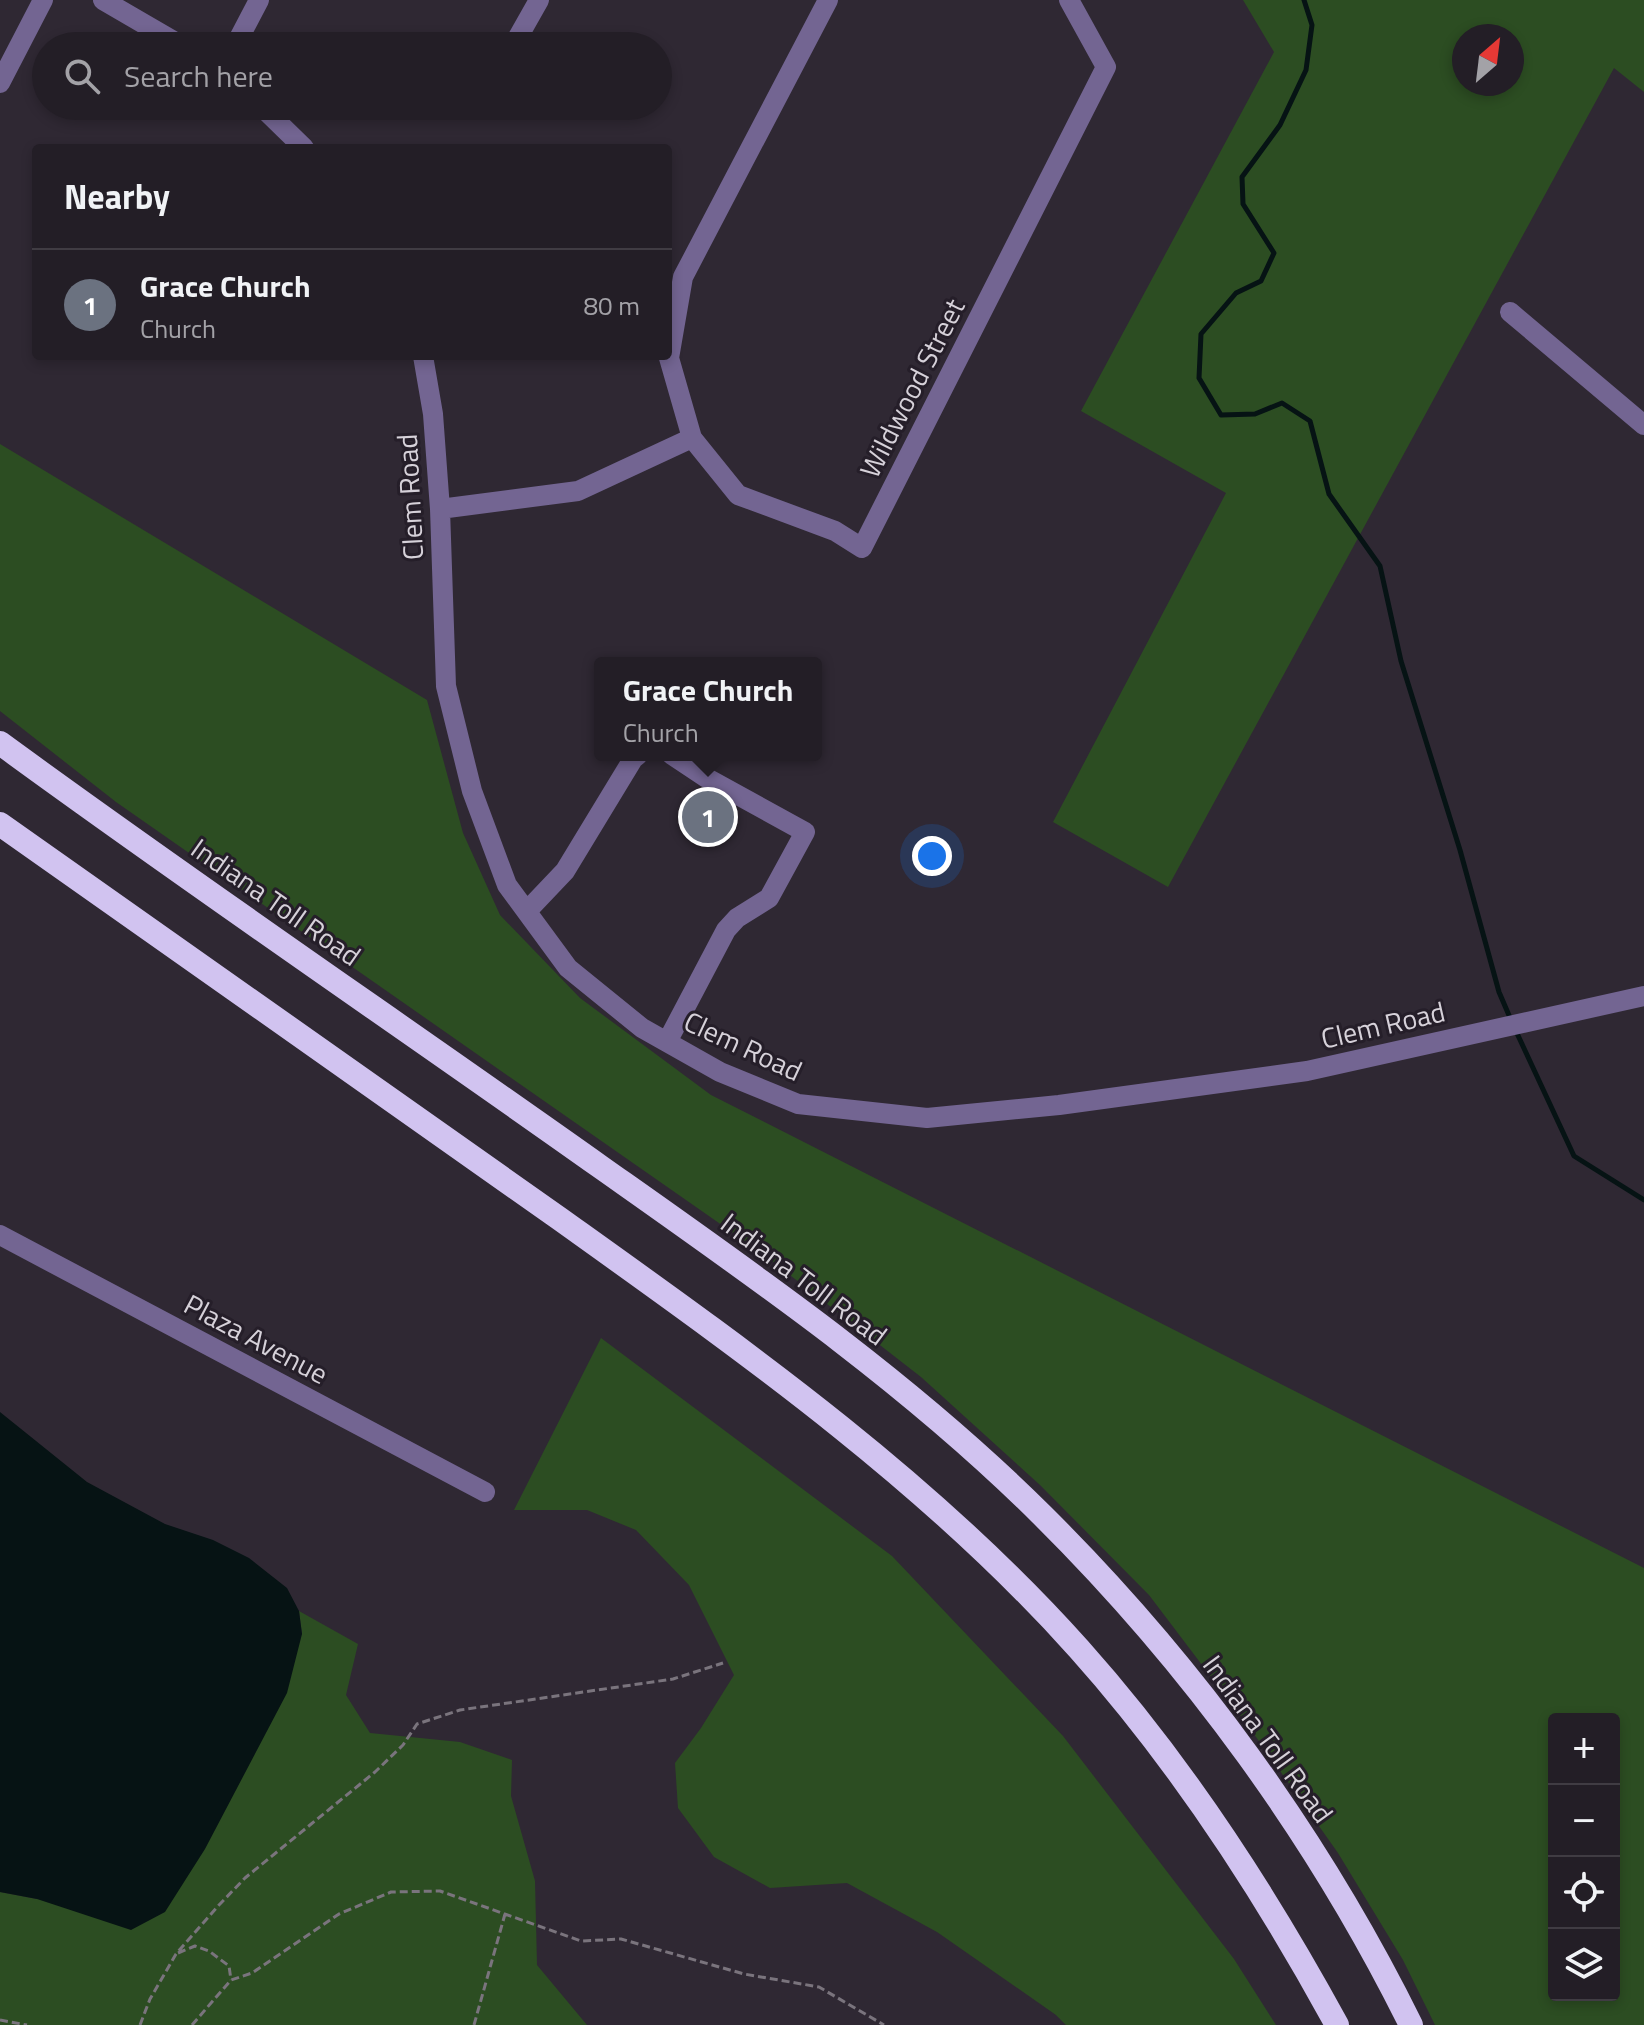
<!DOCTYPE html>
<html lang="en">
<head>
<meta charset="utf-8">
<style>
	:root { --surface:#231e26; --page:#2f2b32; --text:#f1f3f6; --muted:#a3a2a7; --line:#403c43; --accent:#b45309 }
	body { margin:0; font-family:"Titillium Web",sans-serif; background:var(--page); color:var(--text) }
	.controls { position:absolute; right:24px; bottom:24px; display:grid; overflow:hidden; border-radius:8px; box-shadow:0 4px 12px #0003 }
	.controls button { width:72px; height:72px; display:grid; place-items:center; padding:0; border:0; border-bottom:2px solid var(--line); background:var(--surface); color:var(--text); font:40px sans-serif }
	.compass { position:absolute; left:1452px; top:24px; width:72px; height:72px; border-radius:50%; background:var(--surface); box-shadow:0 4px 12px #0003; rotate:28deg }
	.you { position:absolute; left:932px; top:856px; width:28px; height:28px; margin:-20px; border:6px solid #fff; border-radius:50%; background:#1a73e8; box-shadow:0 0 0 12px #1a73e833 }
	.badge { display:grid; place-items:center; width:52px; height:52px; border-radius:50%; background:var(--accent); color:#fff; font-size:26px; font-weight:700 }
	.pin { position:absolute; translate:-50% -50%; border:4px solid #fff; box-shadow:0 2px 8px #0006 }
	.popup { position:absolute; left:594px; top:657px; width:228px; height:104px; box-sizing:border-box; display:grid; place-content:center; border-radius:8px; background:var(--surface); filter:drop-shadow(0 2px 6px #0005); font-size:26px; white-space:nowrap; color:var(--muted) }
	.popup b { font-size:30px; color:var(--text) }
	.popup::after { content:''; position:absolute; left:50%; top:100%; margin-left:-16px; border:16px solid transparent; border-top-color:var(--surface) }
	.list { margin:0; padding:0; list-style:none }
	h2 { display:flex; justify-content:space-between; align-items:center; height:104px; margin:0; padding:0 32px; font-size:34px }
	h2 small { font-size:26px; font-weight:400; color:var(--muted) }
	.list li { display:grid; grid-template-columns:52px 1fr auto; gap:24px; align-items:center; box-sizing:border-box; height:112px; padding:0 32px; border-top:2px solid var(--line) }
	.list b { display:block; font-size:30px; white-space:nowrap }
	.list p { margin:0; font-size:26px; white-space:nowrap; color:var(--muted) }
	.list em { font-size:26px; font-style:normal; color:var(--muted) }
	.icon { flex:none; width:44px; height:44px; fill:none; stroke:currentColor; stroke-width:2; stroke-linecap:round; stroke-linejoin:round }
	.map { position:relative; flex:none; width:1644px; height:2025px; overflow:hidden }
	.search { position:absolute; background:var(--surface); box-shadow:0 4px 12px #0003; left:32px; top:32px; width:640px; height:88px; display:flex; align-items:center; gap:20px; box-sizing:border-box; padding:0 28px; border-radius:44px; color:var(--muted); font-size:30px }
	.panel { position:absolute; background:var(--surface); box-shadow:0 4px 12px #0003; left:32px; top:144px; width:640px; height:216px; border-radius:8px }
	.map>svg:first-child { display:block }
	.green { fill:#2c4d22; fill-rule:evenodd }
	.water { fill:#061314 }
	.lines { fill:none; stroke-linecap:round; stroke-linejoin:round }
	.stream { stroke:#061314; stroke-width:5 }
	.path { stroke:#7a747d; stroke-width:3; stroke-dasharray:8 4; stroke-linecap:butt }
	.minor { stroke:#736592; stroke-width:20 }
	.highway { stroke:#d1c3f0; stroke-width:24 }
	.labels { text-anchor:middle; stroke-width:6; stroke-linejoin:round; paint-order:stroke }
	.street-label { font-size:28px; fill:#d6d1d9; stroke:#251e29 }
</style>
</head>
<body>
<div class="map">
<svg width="1644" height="2025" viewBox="0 0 1644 2025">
	<rect width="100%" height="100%" fill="#2f2833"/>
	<path class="green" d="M1243,0H1644V92L1614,68L1168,887L1053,822L1226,493L1081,411L1274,52ZM1464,36H1512V84H1464Z
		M0,444L427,700L463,833L500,915L580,998L711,1095L1644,1568V2025H1435L1403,1960L1338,1853L1249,1727L1149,1595L1040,1485L921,1377L759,1251L116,802L0,711ZM1614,1719V1995H1554V1719Z
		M601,1338L892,1556L1063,1736L1234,1959L1276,2025H1066L1056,2015L937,1932L847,1883L770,1888L714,1857L678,1808L675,1763L701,1728L734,1675L689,1585L636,1530L587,1510H514Z
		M299,1611L358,1644L346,1695L370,1733L460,1742L512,1760L511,1796L535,1881L537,1965L587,2025H0V1892L37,1899L302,1634Z"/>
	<path class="water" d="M0,1412L87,1482L165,1524L213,1540L249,1558L287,1588L299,1611L302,1634L287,1693L205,1849L165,1912L131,1930L37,1899L0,1892Z"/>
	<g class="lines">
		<path class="stream" d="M1304,0L1312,25L1306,70L1280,125L1242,177L1243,204L1274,253L1261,281L1236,293L1201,334L1199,378L1221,415L1255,414L1282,403L1310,421L1329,494L1380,566L1401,661L1460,850L1499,992L1511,1020
			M1515,1029L1574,1156L1644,1200"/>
		<path class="path" d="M178,1953L195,1946L209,1951L229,1966L231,1980
			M0,2020L27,2025
			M140,2025L150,1999L176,1954L219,1905L245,1878L375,1772L403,1745L417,1724L460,1710L673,1679L723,1663
			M192,2025L231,1980L252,1973L339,1914L391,1892L440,1891L581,1941L621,1939L744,1974L819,1987L884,2025
			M474,2025L505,1914"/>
		<path class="minor" d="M103,0L182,46
			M828,0L683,277L669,358L692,438L738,495L835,531L862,548L1106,67L1069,0
			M235,46L259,0
			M513,46L539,0
			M0,83L43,0
			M261,106L304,148
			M1510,312L1644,425
			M423,356L433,414L440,509L446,686L472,791L507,885L568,968L642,1028L720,1072L798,1104L927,1118L1059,1105L1307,1071L1644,996
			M440,509L578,491L692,438
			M527,911L565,871L633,759L638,755
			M667,1042L726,930L737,918L769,898L805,832L705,777L672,755
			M0,1235L485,1492"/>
		<path class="highway" d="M0,743C198,888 402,1026 602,1168C755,1276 911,1384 1043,1516C1192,1664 1318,1837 1411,2025
			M0,824C186,956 373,1087 560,1219C743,1350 928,1480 1079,1649C1181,1763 1264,1891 1337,2025"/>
	</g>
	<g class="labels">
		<g class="street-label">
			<text transform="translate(912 388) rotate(-63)" y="10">Wildwood Street</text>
			<text transform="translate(410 497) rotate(-93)" y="10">Clem Road</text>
			<text transform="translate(276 902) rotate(35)" y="10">Indiana Toll Road</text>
			<text transform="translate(1383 1025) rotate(-13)" y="10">Clem Road</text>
			<text transform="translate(743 1046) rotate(25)" y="10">Clem Road</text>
			<text transform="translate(804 1279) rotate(37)" y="10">Indiana Toll Road</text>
			<text transform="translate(256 1339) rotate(28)" y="10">Plaza Avenue</text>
			<text transform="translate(1268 1739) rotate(54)" y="10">Indiana Toll Road</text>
		</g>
	</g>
</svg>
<div class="controls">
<button>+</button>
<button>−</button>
<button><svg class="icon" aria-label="locate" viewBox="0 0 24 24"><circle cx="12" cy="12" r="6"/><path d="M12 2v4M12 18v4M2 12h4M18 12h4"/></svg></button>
<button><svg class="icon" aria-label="layers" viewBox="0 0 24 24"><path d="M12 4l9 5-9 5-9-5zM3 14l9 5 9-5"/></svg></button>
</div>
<svg class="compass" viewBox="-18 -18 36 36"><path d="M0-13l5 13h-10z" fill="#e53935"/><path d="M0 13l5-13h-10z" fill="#a3a2a7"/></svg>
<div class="you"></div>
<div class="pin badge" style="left:708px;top:817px;background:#6b7280">1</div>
<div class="popup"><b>Grace Church</b>Church</div>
<div class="search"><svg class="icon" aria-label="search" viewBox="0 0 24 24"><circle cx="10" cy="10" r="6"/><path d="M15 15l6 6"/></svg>Search here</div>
<section class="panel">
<h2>Nearby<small></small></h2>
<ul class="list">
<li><span class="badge" style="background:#6b7280">1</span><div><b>Grace Church</b><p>Church</p></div><em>80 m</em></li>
</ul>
</section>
</div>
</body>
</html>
